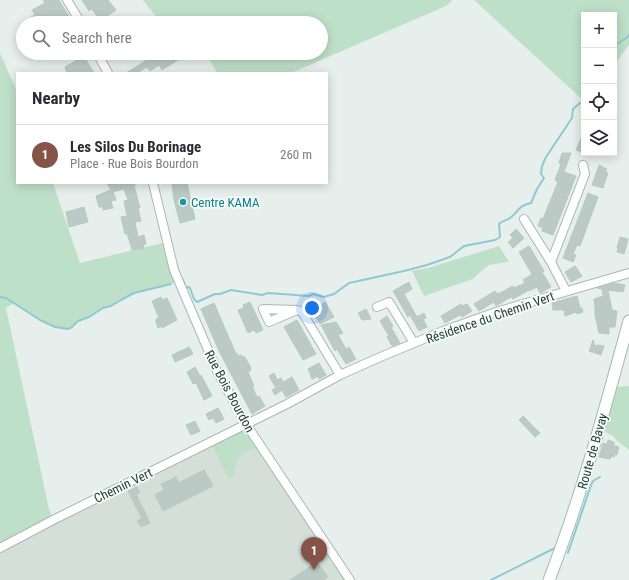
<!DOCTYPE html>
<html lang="en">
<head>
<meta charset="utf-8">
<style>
	:root { --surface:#fff; --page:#f2f2f3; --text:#2b2b33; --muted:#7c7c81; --line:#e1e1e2; --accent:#855347 }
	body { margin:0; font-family:"Roboto Condensed",sans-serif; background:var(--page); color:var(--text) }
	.controls { position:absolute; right:12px; top:12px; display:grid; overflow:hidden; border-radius:0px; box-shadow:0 2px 10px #0003 }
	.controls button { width:36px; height:36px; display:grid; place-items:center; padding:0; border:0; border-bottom:1px solid var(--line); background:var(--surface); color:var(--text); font:20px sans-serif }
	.you { position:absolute; left:312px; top:308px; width:14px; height:14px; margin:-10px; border:3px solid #fff; border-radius:50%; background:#1a73e8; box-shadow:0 0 0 6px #1a73e833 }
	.badge { display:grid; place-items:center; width:26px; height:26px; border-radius:50%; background:var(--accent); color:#fff; font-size:13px; font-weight:700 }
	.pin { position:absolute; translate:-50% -33px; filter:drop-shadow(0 1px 2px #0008) }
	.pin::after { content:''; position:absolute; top:21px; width:14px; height:12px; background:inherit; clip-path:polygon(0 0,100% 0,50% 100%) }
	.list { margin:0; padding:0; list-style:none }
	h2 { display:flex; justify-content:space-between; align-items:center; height:52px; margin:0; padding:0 16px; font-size:17px }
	h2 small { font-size:13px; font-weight:400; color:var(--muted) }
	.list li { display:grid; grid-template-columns:26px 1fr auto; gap:12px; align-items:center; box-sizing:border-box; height:60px; padding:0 16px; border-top:1px solid var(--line) }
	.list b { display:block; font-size:15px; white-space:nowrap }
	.list p { margin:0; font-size:13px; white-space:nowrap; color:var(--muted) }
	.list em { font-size:13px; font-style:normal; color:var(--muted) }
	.icon { flex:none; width:22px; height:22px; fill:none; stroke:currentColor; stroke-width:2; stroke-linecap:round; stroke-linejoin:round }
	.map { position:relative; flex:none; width:629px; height:580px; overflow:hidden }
	.search { position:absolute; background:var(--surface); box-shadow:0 2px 10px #0003; left:16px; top:16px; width:312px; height:44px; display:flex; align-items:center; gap:10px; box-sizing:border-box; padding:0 14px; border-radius:22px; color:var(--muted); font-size:15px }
	.panel { position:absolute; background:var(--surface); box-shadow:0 2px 10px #0003; left:16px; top:72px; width:312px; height:112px; border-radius:0px }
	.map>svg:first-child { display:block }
	.built { fill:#d4dfda }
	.green { fill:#bfe0c8 }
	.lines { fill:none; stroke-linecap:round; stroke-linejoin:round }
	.stream { stroke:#8ec9d4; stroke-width:2 }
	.building { fill:#bbcac4; stroke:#b8c9c2 }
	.minor-casing { stroke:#a8b8b2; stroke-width:10 }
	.secondary-casing { stroke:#a4bbb3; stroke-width:13 }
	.minor { stroke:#fff; stroke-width:8 }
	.secondary { stroke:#fff; stroke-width:11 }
	.culture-dot { fill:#0f9aa8; stroke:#f7fbf9; stroke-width:1.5 }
	.labels { text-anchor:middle; stroke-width:3.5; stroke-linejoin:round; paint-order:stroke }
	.culture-label { font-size:13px; fill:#0d838f; stroke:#f7fbf9; text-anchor:start }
	.street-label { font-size:13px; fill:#24423a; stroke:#f7fbf9 }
</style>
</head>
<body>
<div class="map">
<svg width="629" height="580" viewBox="0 0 629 580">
	<rect width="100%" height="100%" fill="#e6efeb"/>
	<path class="built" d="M242,431L247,433L345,580H0V548Z"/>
	<path class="green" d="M143,0H453L446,6L291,73H217L206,53H321V23H161Z
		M474,0H629V45L614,65V15H584V101Z
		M0,53L17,92V183H53L80,263L167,242L179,281L163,287L134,293L121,300L111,306L102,308L89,317L78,321L72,327L68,329L55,327L40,320L14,303L6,308L49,509L53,520L0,548Z
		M499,246L509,262L489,265L480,272L473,279L424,296L412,271L428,268Z
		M629,386V450L616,440L613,436L607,433L604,429L610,389L617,387Z
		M242,431L247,433L258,448C238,453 235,458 234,477L229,479L212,445Z"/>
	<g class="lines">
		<path class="stream" d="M614,46L626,38L629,35
			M183,280L186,288L188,287L190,288L194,299L197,302L215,294H220L231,290L262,295L268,293L309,296L313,294L324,297L334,294L349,283L404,271L427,265L450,257L464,246L495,240L500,237L499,224C503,220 506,221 510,218C519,212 517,206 531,203L537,189L544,178L541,174L542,166L546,157L572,118L573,109L580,103L584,102
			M0,297L6,298L40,320L55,327L68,329L72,327L78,321L89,317L103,308L111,306L121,300L134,293L171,284
			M568,553L591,485L593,481L600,477
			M491,580L555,548"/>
	</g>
	<path class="building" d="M43,0H59L73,23H35L31,17L35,15L32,10L45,3Z
		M82,0H108L116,10L100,21L92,9L89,11Z
		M72,53H82L94,73H67L65,67L77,60Z
		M158,53H177L181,58L162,70L159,65L150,71L147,67L137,73H126Z
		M584,131V153L576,150Z
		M562,153H571L564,172L576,176L553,235L542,231L543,228L538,226L541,218L543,219L558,182L555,180L561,164L559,163Z
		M599,165L607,169L605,172L608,173L603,188L592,185Z
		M107,183H138L134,185L140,208H138L141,221L135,222L138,237L144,235L146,244L143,245L144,248L132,250L127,233L125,234L121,217L127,216L124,201L128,200L124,189L113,192L116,200L111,201L113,208L103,210V207H99L96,196L111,190Z
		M182,183H187L195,219L180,223L174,200L172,185Z
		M588,193L598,197L580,246L577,245L573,254L576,255L573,262L563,258Z
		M84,207L88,222L69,227L66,212Z
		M516,229L524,238L513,248L508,242L513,238L510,235Z
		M620,237L628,239L624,254L617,252L618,249L617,248Z
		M529,246L544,271L542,272L551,287L540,293L537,287L529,291V290L513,299L511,297L496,306L494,302L479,311L474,304L495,291L498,294L513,286L514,288L525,283L523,280L532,274L519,252Z
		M575,266L582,276L571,282L565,272Z
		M409,282L412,289L404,294L417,317L424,313L426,318L423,319L427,327L419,331L410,315L408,317L393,291Z
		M614,283L625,285L623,292L608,290L612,310L617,311L615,327H609V334L599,333L595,315V308L594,299L603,296L602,289L597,288Z
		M577,296L580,308H582L583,312L577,314L576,312L565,316L564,310H553L552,303Z
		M161,297L162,300L167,298L177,320L162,328L161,326L158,328L156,322V319L159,318L152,301Z
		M250,302L263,330L256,333L254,330L248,333L238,310L244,308L243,305Z
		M325,302L334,317L320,324L312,310Z
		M214,303L236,354L237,353L238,356L241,355L242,357L244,356L250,366L251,370L248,372L254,386H252L257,397L259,396L265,406L252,414L219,351L201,309Z
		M461,304L462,306L467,304L472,311L462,317L460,315L445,323L441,316Z
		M366,309L371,319L362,320L358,313Z
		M387,316L393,326L391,327L400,343L392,346L387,337L389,336L380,321Z
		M297,320L316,354L303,360L284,327Z
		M336,322L343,333L338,335L346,349L349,347L356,359L346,364L337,349L335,351L321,325Z
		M593,340L595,346L598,345L604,346L601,355L589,351Z
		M189,347L193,354L175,362L172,355Z
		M319,363L326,375L319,379L318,376L312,379L308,369Z
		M195,367L200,376L201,375L212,396L204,400L196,383L193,384L187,372Z
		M274,373L277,380L281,378L283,382L292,377L299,390L286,397L282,390L275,395L272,390L276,388L269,376Z
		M218,408L224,419L216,423L213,418L209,420L206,414Z
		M523,416L540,433L535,437L519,420Z
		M195,421L200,431L191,435L186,425Z
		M608,440L614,442V446L619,447L617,455L615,454L614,457L611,456L610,459L599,457L603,443L607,444Z
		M204,470L213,486L163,511L155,495L164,490L161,484L176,477L178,483Z
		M137,487L140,493L136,494L150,523L141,527L137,521L142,519L128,491Z
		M317,562L328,577L323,580H290Z"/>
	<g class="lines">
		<defs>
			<path id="minor" d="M67,0L81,23
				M97,53L108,73
				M153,183L174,270L217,371L246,424L350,580
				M524,219L551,262L566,291
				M551,262L585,174L583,165
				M377,307L389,302L414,343
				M297,310L269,322L263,309L297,310L302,312L340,375
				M0,548L53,520L287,404L340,375L378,358L443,331L496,312L629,273"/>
			<path id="secondary" d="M549,580C582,495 605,408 629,321"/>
		</defs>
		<use href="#minor" class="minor-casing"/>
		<use href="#secondary" class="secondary-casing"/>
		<use href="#minor" class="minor"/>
		<use href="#secondary" class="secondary"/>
	</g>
	<circle class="culture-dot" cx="183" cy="202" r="4"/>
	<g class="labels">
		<g class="culture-label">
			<text x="191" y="207">Centre KAMA</text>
		</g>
		<g class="street-label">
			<text transform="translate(490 317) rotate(-19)" y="5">Résidence du Chemin Vert</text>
			<text transform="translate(230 391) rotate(62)" y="5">Rue Bois Bourdon</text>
			<text transform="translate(592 451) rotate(-74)" y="5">Route de Bavay</text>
			<text transform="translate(123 485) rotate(-26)" y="5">Chemin Vert</text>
		</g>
	</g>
</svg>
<div class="controls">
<button>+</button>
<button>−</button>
<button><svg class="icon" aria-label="locate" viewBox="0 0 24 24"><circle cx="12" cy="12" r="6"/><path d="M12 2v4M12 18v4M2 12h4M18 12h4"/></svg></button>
<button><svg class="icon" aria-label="layers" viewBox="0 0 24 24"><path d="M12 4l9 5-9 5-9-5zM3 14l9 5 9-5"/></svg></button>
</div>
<div class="you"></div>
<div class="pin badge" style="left:314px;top:570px">1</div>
<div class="search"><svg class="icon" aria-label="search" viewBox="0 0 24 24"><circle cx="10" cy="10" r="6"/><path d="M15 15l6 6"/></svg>Search here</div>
<section class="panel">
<h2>Nearby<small></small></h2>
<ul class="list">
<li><span class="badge">1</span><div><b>Les Silos Du Borinage</b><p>Place · Rue Bois Bourdon</p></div><em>260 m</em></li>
</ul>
</section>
</div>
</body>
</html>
